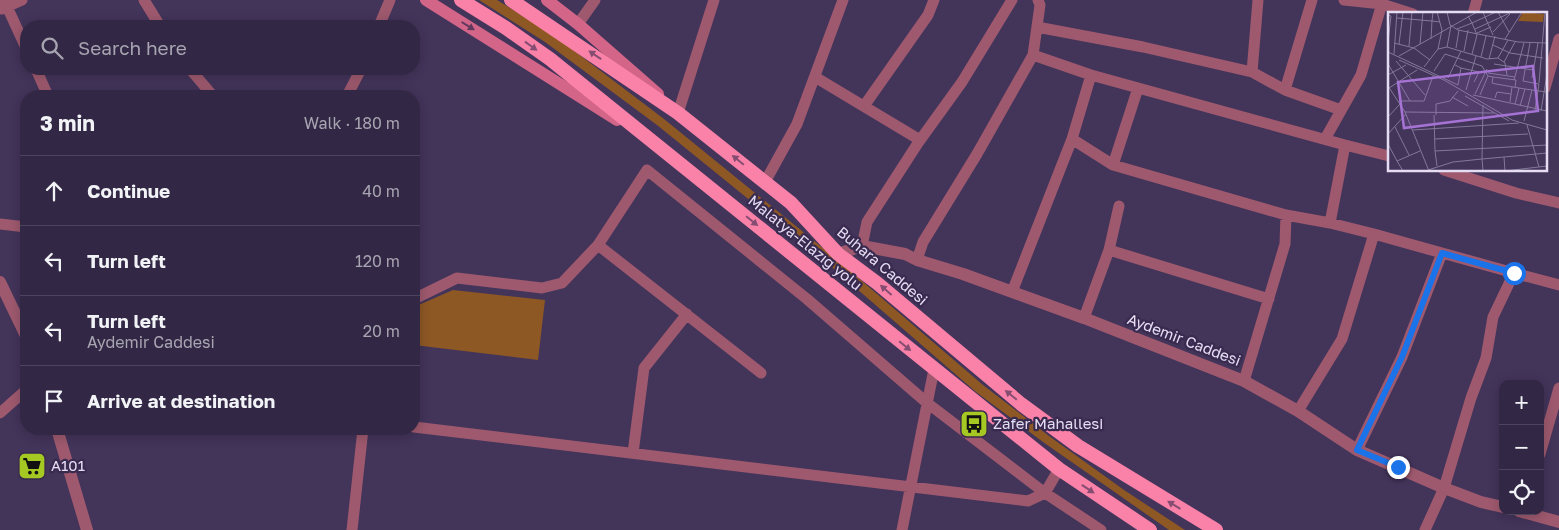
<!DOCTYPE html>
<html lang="en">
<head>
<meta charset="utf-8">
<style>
	:root { --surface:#322744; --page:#3a2f4b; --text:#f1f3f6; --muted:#a8a5b2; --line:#4d445d }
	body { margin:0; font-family:"Golos Text",sans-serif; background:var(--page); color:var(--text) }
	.controls { position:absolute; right:15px; bottom:15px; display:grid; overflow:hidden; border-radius:10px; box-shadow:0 2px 12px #0003 }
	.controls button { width:45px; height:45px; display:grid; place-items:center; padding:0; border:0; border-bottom:1px solid var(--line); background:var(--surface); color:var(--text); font:25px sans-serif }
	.stop { position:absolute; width:15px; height:15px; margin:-11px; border:4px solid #1a73e8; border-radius:50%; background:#fff }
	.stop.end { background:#1a73e8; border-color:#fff; box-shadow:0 1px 5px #0008 }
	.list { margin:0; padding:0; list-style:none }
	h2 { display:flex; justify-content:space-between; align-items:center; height:65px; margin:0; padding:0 20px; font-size:21px }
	h2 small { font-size:16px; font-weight:400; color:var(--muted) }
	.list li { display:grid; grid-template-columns:32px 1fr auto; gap:15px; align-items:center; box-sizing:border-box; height:70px; padding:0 20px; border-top:1px solid var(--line) }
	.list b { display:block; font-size:19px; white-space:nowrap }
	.list p { margin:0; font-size:16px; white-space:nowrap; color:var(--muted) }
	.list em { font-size:16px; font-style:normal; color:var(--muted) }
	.icon { flex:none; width:28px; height:28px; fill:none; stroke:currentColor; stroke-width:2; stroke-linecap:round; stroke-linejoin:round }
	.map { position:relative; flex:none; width:1559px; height:530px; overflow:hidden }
	.search { position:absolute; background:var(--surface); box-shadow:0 2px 12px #0003; left:20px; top:20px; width:400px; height:55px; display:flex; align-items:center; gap:12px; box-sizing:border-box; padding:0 18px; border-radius:20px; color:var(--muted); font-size:19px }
	.panel { position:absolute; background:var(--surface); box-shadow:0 2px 12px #0003; left:20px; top:90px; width:400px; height:345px; border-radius:20px }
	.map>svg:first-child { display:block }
	.green { fill:#8e5824 }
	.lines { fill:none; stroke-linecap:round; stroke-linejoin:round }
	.minor { stroke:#9e596e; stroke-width:11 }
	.tertiary { stroke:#9e596e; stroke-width:12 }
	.secondary { stroke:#d26588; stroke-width:12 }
	.trunk { stroke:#fa81a7; stroke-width:14 }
	.oneway { fill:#5f395d }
	.oneway2 { fill:#864d72 }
	.route { stroke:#1a73e8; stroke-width:6 }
	.labels { text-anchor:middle; stroke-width:4.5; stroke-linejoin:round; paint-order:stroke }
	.street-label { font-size:15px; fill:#e5ddf4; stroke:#392a4f }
	.poi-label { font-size:15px; fill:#e5ddf4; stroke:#392a4f; text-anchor:start }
	.inset-road { fill:none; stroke:#847898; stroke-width:1 }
	.view { fill:#a573d4; fill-opacity:0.15; stroke:#a573d4; stroke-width:2.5 }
	.inset-edge { fill:none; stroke:#e5ddf4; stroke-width:2.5 }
</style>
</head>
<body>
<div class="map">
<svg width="1559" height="530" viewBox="0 0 1559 530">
	<rect width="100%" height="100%" fill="#43345a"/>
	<path class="green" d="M479,0H497L552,34L664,119L834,257L983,385L1049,436L1124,490L1185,530H1169L1043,442L976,392L827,263L657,125L545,42Z
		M453,290L545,300L538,360L414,345V307Z"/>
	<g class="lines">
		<path class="minor" d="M4,0L26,48
			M144,0L160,26
			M1344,0L1382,4L1413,14
			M2,9L22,0
			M1473,14L1477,0
			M578,24L595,0
			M379,26L390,0
			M1037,27L1143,47L1252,72L1285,90L1341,110
			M1033,55L1091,75L1072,139L1113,165L1286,215L1330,223L1374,234
			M36,69L48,96
			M190,69L213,96
			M1252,72L1258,0
			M1091,75L1345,145L1330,223
			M815,77L920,140
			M1545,88L1559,39
			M1285,90L1312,0
			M347,96L361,69
			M864,106L928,15L934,0
			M678,113L714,0
			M1325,139L1361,75L1383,0
			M1345,145L1389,156
			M1113,165L1138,88
			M1444,170L1516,193L1559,203
			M765,182L797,124L843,0
			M0,224L26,227
			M598,245L761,373
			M862,246L867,222L918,143L962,82L1012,0
			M1109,250L1119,206
			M917,260L923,242L977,154L1033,55L1040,5L1038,0
			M1012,292L1072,139
			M414,299L457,278L542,288L562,283L598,245L647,170L807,299L926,402L1045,493L1101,530
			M1084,318L1109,250L1269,299
			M1244,381L1285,244L1286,215
			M1298,411L1342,339L1374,234L1442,253
			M0,413L26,390
			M414,427L1028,501L1045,493L1059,469
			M1357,450L1402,357L1442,253L1514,273
			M633,453L644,368L687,314
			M1540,454L1559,388
			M352,530L363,429
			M902,530L934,369
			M1425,530L1444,488L1471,398L1486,358L1493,317L1514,273L1559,285"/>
		<path class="tertiary" d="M838,254L862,246L905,254L917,260L963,274L1084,318L1244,381L1298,411L1357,450L1444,488L1481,502L1503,507
			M0,282L26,336
			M57,429L87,530
			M1519,511L1559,522"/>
		<path class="secondary" d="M426,0L617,120
			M547,0L578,24L658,94"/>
		<path class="trunk" d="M461,0L506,28L550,59L1059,469L1150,530
			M511,0L678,113L791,203L838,254L877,283L1021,404L1078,446L1216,530"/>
	</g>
	<defs><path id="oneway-solid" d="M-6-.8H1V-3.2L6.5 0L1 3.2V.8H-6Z" transform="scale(1.25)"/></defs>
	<use class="oneway" href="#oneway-solid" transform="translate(468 26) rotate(32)"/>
	<g class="oneway2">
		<use href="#oneway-solid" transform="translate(531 46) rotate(36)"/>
		<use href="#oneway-solid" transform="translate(595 55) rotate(-146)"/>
		<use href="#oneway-solid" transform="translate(738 160) rotate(-141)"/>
		<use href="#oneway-solid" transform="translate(752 221) rotate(39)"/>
		<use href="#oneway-solid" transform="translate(886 290) rotate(-139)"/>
		<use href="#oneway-solid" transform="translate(905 346) rotate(39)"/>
		<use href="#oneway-solid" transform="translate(1011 395) rotate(-141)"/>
		<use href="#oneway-solid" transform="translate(1088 489) rotate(34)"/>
		<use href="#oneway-solid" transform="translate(1174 505) rotate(-149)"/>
	</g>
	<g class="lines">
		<path class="route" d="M1398,467L1357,450L1402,357L1442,253L1514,273"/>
	</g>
	<defs>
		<symbol id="bus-square" viewBox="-11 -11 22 22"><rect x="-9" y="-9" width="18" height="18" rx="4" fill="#a6c822" stroke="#392a4f"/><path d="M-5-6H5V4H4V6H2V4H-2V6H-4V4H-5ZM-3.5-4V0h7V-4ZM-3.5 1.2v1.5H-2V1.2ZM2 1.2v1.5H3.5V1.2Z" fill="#111"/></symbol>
		<symbol id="supermarket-square" viewBox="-11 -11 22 22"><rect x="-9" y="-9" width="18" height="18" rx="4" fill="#a6c822" stroke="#392a4f"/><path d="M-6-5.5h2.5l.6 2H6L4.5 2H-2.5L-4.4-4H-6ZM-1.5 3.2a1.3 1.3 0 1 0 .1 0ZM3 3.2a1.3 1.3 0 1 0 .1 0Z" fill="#111"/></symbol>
	</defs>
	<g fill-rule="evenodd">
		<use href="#bus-square" x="958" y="408" width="32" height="32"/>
		<use href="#supermarket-square" x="16" y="450" width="32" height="32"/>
	</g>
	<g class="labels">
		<g class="street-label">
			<text transform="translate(805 243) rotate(39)" y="5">Malatya-Elazığ yolu</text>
			<text transform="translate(882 266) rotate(40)" y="5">Buhara Caddesi</text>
			<text transform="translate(1184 340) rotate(21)" y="5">Aydemir Caddesi</text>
		</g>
		<g class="poi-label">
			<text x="993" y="429">Zafer Mahallesi</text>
			<text x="51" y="471">A101</text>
		</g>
	</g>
	<g transform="translate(1388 12)">
		<rect width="159" height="159" fill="#43345a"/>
		<path d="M135,0L156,2L155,10L130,9Z" fill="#8e5824"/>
		<path class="inset-road" d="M45,0L44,9L52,10M49,0L54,18L50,37M59,0L62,13L70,18L130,30L159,31M95,0L97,5L108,0M110,0L121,20M0,3L3,4L0,30M80,4L84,11L97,5L105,23M9,6L44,9L43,27M69,17L84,11L89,23L84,42M87,17L122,1M105,20L122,2M89,21L103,15M117,27L134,0M6,31L26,36L42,48M142,31L135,69L151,72L147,98M11,32L15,0M32,32L35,0M105,33L122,41L155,46M21,34L24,0M59,35L63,14M68,36L71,18M76,39L80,18M0,40L70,73M6,42L9,0M11,44L89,0M93,45L98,24M110,46L120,28M101,47L107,24M11,48L56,68L124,108L159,118M8,49L37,83M116,50L127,30M0,52L22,89M106,52L145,58M67,53L73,56L70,73M36,55L50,37L59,35L99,47L110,46L117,51L119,63M73,56L91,60L86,70M46,59L57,42L94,54L100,64L92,83M100,61L127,65M0,63L18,53M100,64L105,65L104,71L108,72L131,76M105,65L128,68L127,75M60,66L73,39M144,66L150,31M126,68L136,31M151,71L157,0M0,74L17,100L41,159M1,76L29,58M78,78L88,44M87,82L99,57M85,83L159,99M77,84L121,109M64,85L80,94M107,86L109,80L123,82M11,89H36L45,64M122,90L124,75M127,92L131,76L137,77M95,93L94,147L116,145M132,94L137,77L144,78M153,99L159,62M17,100L106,101M46,103L47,139L159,133M48,103V92L62,89L70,79M0,105L12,92M136,109L144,78L159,80M139,113L151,155M7,115L21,143M25,118L131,111M0,122L18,102M47,127L140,122M0,132L9,149M47,139L49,154M40,158L65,150L94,147L95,159M15,159L9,149L32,139M117,159L116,145L159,141M117,159L159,154"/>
		<path class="view" d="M145,54L150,99L16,116L10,70Z"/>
		<rect width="159" height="159" class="inset-edge"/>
	</g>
</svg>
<div class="controls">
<button>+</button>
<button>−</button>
<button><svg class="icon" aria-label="locate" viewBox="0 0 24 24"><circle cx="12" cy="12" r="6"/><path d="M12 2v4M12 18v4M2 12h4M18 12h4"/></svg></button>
</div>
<div class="stop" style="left:1514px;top:273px"></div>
<div class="stop end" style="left:1398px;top:467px"></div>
<div class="search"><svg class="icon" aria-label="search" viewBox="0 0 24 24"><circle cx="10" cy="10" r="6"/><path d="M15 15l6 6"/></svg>Search here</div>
<section class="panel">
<h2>3 min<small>Walk · 180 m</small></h2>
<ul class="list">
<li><svg class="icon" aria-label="ahead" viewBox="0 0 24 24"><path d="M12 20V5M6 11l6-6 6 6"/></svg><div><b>Continue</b></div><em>40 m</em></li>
<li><svg class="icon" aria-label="left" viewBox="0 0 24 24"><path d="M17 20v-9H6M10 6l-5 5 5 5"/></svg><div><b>Turn left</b></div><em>120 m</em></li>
<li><svg class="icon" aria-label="left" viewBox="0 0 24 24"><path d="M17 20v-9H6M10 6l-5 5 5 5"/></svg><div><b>Turn left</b><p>Aydemir Caddesi</p></div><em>20 m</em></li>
<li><svg class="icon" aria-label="arrive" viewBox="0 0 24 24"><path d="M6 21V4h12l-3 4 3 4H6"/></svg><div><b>Arrive at destination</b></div></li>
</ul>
</section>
</div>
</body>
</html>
